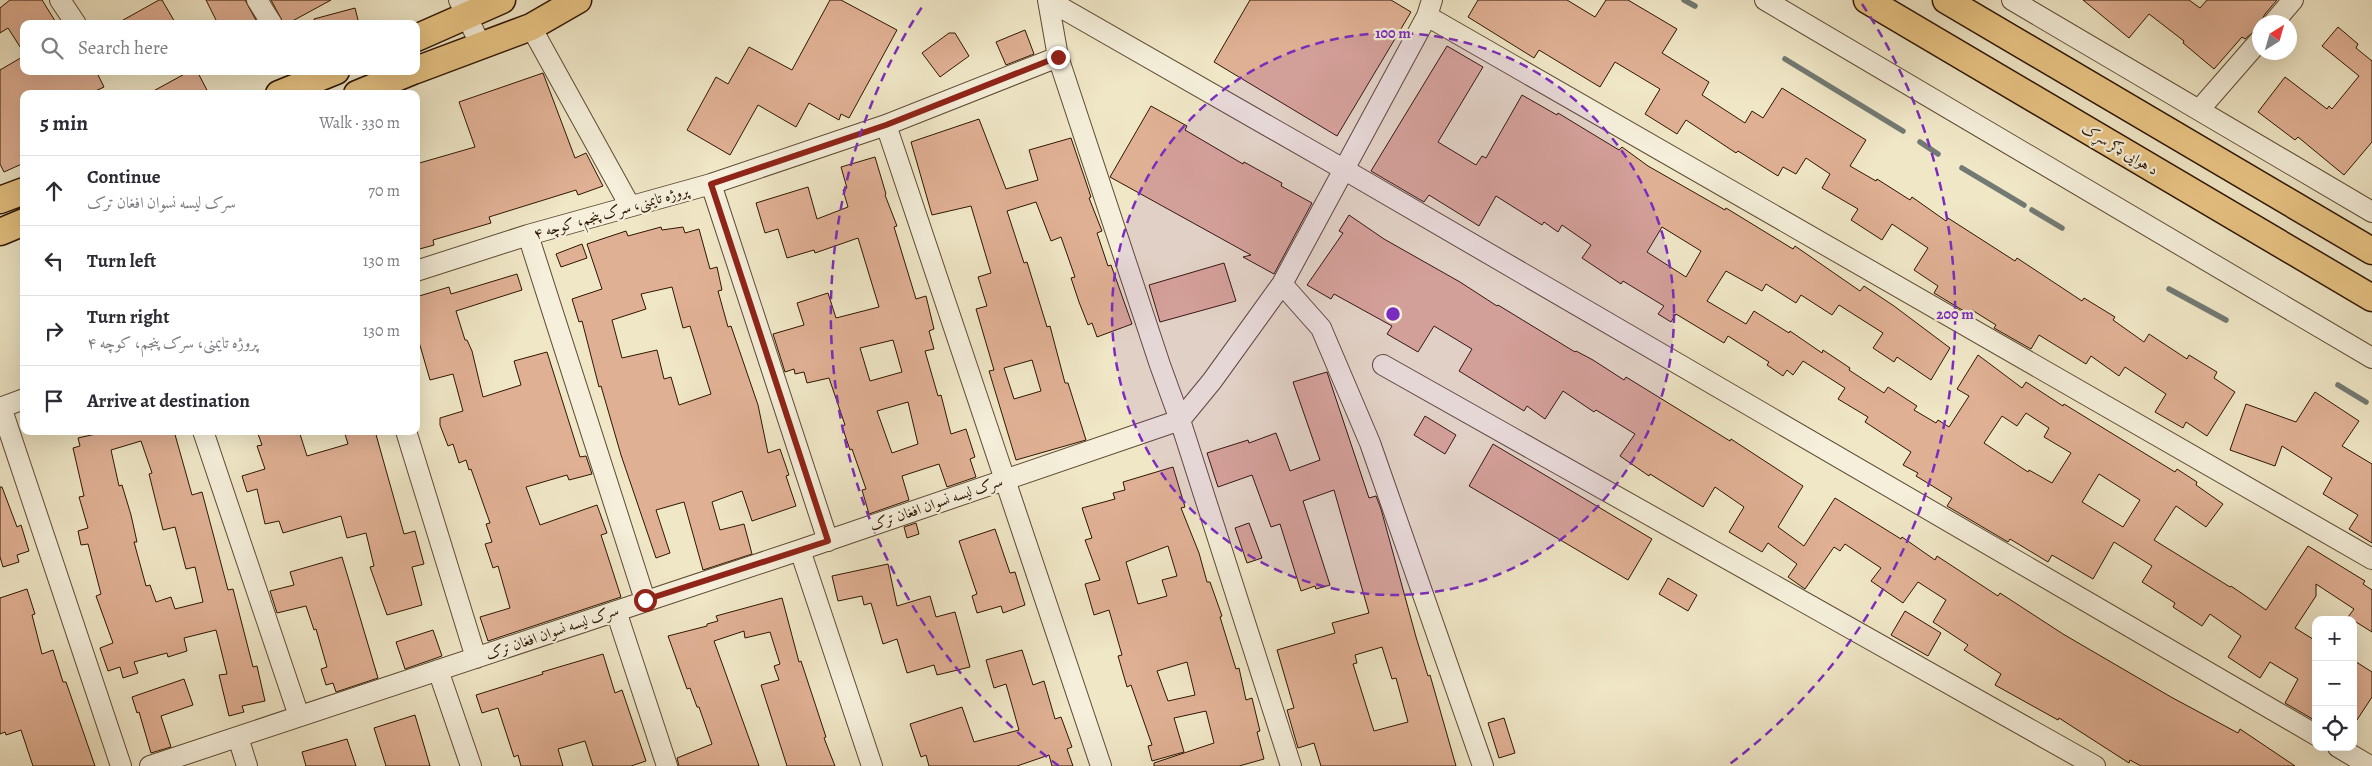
<!DOCTYPE html>
<html lang="en">
<head>
<meta charset="utf-8">
<style>
	:root { --surface:#fff; --page:#f7f7f7; --text:#2b2b33; --muted:#7c7c81; --line:#e1e1e2 }
	body { margin:0; font-family:Alegreya,Amiri,serif; background:var(--page); color:var(--text) }
	.controls { position:absolute; right:15px; bottom:15px; display:grid; overflow:hidden; border-radius:10px; box-shadow:0 5px 20px #0002 }
	.controls button { width:45px; height:45px; display:grid; place-items:center; padding:0; border:0; border-bottom:1px solid var(--line); background:var(--surface); color:var(--text); font:25px sans-serif }
	.compass { position:absolute; left:2252px; top:15px; width:45px; height:45px; border-radius:50%; background:var(--surface); box-shadow:0 5px 20px #0002; rotate:37deg }
	.stop { position:absolute; width:15px; height:15px; margin:-11px; border:4px solid #8f2418; border-radius:50%; background:#fff }
	.stop.end { background:#8f2418; border-color:#fff; box-shadow:0 1px 5px #0008 }
	.list { margin:0; padding:0; list-style:none }
	h2 { display:flex; justify-content:space-between; align-items:center; height:65px; margin:0; padding:0 20px; font-size:21px }
	h2 small { font-size:16px; font-weight:400; color:var(--muted) }
	.list li { display:grid; grid-template-columns:32px 1fr auto; gap:15px; align-items:center; box-sizing:border-box; height:70px; padding:0 20px; border-top:1px solid var(--line) }
	.list b { display:block; font-size:19px; white-space:nowrap }
	.list p { margin:0; font-size:16px; white-space:nowrap; color:var(--muted) }
	.list em { font-size:16px; font-style:normal; color:var(--muted) }
	.icon { flex:none; width:28px; height:28px; fill:none; stroke:currentColor; stroke-width:2; stroke-linecap:round; stroke-linejoin:round }
	.map { position:relative; flex:none; width:2372px; height:766px; overflow:hidden }
	.search { position:absolute; background:var(--surface); box-shadow:0 5px 20px #0002; left:20px; top:20px; width:400px; height:55px; display:flex; align-items:center; gap:12px; box-sizing:border-box; padding:0 18px; border-radius:10px; color:var(--muted); font-size:19px }
	.panel { position:absolute; background:var(--surface); box-shadow:0 5px 20px #0002; left:20px; top:90px; width:400px; height:345px; border-radius:10px }
	.map>svg:first-child { display:block }
	.lines { fill:none; stroke-linecap:round; stroke-linejoin:round }
	.stream { stroke:#727a73; stroke-width:5.5 }
	.building { fill:#e0b094; stroke:#2e1600; fill-rule:evenodd }
	.minor-casing { stroke:#5e4a32; stroke-width:22 }
	.major-casing { stroke:#2e1600; stroke-width:29 }
	.minor { stroke:#f5efdb; stroke-width:20 }
	.major { stroke:#e8c484; stroke-width:26 }
	.route { stroke:#8f2418; stroke-width:6 }
	.ring { fill:none; stroke:#7b2cbf; stroke-width:2.5; stroke-dasharray:9 6 }
	.labels { text-anchor:middle; stroke-width:4.5; stroke-linejoin:round; paint-order:stroke }
	.street-label { font-size:15px; fill:#2e1600; stroke:#f5efdb }
	.centre { fill:#7b2cbf; stroke:#f5efdb; stroke-width:2.5 }
	.ring-label { font-size:15px; text-anchor:middle; font-weight:bold; fill:#7b2cbf; stroke:#f5efdb; stroke-width:4.5; stroke-linejoin:round; paint-order:stroke }
</style>
</head>
<body>
<div class="map">
<svg width="2372" height="766" viewBox="0 0 2372 766">
	<rect width="100%" height="100%" fill="#f0e7c7"/>
	<filter id="stains"><feTurbulence type="fractalNoise" baseFrequency=".004" numOctaves="4"/><feColorMatrix values="0 0 0 0 .2 0 0 0 0 .09 0 0 0 0 .02 0 0 0 .5 -.17"/></filter>
	<radialGradient id="worn" r=".72"><stop offset=".6" stop-color="#630" stop-opacity="0"/><stop offset="1" stop-color="#630" stop-opacity=".3"/></radialGradient>
	<g class="lines">
		<path class="stream" d="M1684,0L1695,6
			M1785,59L1903,131
			M1920,142L1938,154
			M1962,168L2024,205
			M2032,210L2062,228
			M2169,289L2226,320
			M2338,385L2366,402"/>
	</g>
	<path class="building" d="M10,0H42L57,24H24V53L8,28L0,33V8Z
		M159,0H162L176,24H116Z
		M206,0H245L258,24H218Z
		M271,0H331L287,24H284Z
		M830,0H841L897,30L849,118L841,114L839,120L809,103L796,127L758,105L730,155L687,130L716,77L728,84L749,47L792,70Z
		M1250,0H1391L1411,12L1337,136L1214,62Z
		M1478,0H1567L1595,17L1606,0H1628L1677,29L1662,53L1709,82L1702,95L1745,123L1752,111L1763,118L1782,88L1866,140L1850,166L1876,181L1877,179L1910,200L1912,197L1946,221L1948,218L2015,261L2017,258L2082,301L2084,298L2115,317L2113,320L2144,342L2149,334L2187,359L2189,355L2217,372L2214,378L2235,392L2207,436L2186,422L2183,428L2155,412L2166,394L2125,367L2119,376L2091,356L2086,364L2039,335L2031,349L1994,328L1996,325L1972,310L1969,314L1934,293L1938,286L1914,270L1928,248L1892,224L1882,240L1851,220L1858,209L1822,188L1830,174L1806,158L1796,174L1783,167L1778,176L1738,151L1736,153L1686,120L1677,134L1645,114L1660,89L1615,62L1600,87L1539,50L1534,58L1468,17Z
		M2083,0H2189L2200,8L2207,0H2277L2265,14L2257,29L2245,39L2242,37L2214,69L2183,43L2184,41L2149,14L2129,38Z
		M355,8L359,24H315L314,19Z
		M2338,27L2358,44L2356,48L2372,61V142L2344,175L2298,137L2295,140L2258,112L2285,77L2327,109L2329,106L2332,109L2359,76L2322,46Z
		M1025,30L1034,54L1006,65L996,42Z
		M949,33H955L969,56L940,77L922,53Z
		M1447,46L1483,67L1438,142L1476,165L1482,156L1486,158L1522,95L1557,115L1558,113L1619,150L1622,147L1648,166L1725,210L1726,208L1793,249L1795,246L1860,291L1864,286L1894,306L1950,348L1931,380L1897,357L1894,362L1873,348L1883,333L1839,305L1832,315L1801,295L1796,303L1766,284L1762,291L1726,271L1707,301L1746,324L1754,311L1789,333L1790,331L1822,353L1823,350L1850,368L1849,370L1884,393L1888,387L1917,406L1914,410L1936,423L1938,420L1949,427L1969,396L1957,389L1978,355L2022,388L2026,382L2063,406L2064,404L2175,472L2177,469L2197,482L2196,485L2223,504L2206,527L2176,506L2154,540L2230,587L2231,586L2266,610L2308,546L2365,581L2363,584L2372,590V632L2348,617L2354,609L2316,584V596L2295,628L2316,641V721L2285,703L2298,679L2270,662L2260,678L2228,657L2241,636L2210,614L2202,626L2173,607L2175,603L2142,582L2152,566L2114,542L2093,579L2052,555L2048,562L2010,539L2008,542L1947,506L1952,498L1916,476L1918,473L1903,465L1911,452L1865,422L1868,417L1838,399L1845,388L1803,361L1793,375L1787,370L1783,376L1767,365L1769,362L1728,336L1724,343L1676,314L1671,322L1658,314L1664,306L1623,281L1621,284L1582,258L1591,245L1562,225L1558,232L1544,222L1542,225L1496,196L1479,226L1429,195L1424,202L1371,171ZM1662,227L1701,251L1686,277L1647,252ZM2026,413L2049,428L2044,437L2071,453L2052,483L2029,470L2028,472L1984,443L2002,416L2017,426ZM2099,474L2140,500L2123,527L2082,502Z
		M24,56V71H96L104,87L89,94H24V163L4,172L0,164V70Z
		M190,71H197L209,94H148Z
		M543,73L575,158L586,153L603,186L578,195L576,190L489,217L491,223L433,240L434,245L416,250V164L475,147L459,102Z
		M1151,106L1187,126L1185,130L1243,164L1244,162L1282,183L1281,186L1312,203L1274,274L1243,257L1251,255L1110,177Z
		M979,119L1006,189L1038,180L1029,150L1071,138L1091,197L1089,198L1102,231L1097,233L1108,266L1111,265L1132,324L1097,337L1092,323L1088,325L1079,302L1071,278L1075,277L1061,237L1051,241L1036,202L1007,211L1024,263L1027,262L1047,327L1050,326L1065,383H1068L1086,440L1016,460L989,371L994,370L976,309L987,306L978,277L991,273L971,206L932,215L911,142ZM1032,360L1041,391L1014,399L1004,368Z
		M875,157L886,194L885,195L897,226L894,227L916,299L926,296L934,329L929,331L934,349L925,351L938,396L941,395L951,434L966,429L975,457L970,459L976,477L947,487L939,464L902,476L909,500L869,514L862,490L866,489L852,449L850,450L842,426L845,425L829,378L807,383L804,372L795,374L794,369L785,372L773,334L804,325L797,303L828,293L836,318L879,307L858,238L815,253L814,250L787,258L778,229L765,233L756,203L808,187L817,219L848,207L843,190L847,188L841,167ZM893,340L902,372L870,381L860,348ZM908,402L918,444L892,453L877,411Z
		M1349,215L1384,239L1460,282L1497,306L1498,305L1575,352L1576,351L1593,360L1624,380L1626,377L1730,441L1731,439L1803,486L1778,527L1804,546L1835,498L1901,539L1902,537L1935,560L1937,556L1998,596L2000,593L2063,634L2171,697L2238,733L2240,729L2295,766H2141L2130,760L2129,763L2059,718L2058,720L1995,685L2001,674L1964,650L1968,645L1933,622L1946,600L1918,582L1903,603L1871,581L1881,568L1845,544L1840,551L1834,547L1805,589L1788,577L1797,564L1768,543L1762,552L1729,532L1744,507L1715,487L1703,507L1650,474L1649,476L1620,456L1635,434L1596,410L1594,412L1563,391L1545,419L1527,406L1524,411L1459,371L1472,349L1434,326L1418,352L1387,334L1392,326L1334,294L1331,299L1307,285L1343,233L1339,231Z
		M661,227L662,230L683,227L685,233L699,229L710,269L717,267L722,290L718,291L728,327L731,326L758,405L768,453L780,449L789,475L786,476L796,506L752,521L742,491L712,502L720,530L744,524L752,554L703,570L684,502L656,510L670,553L656,558L621,455L601,386L599,387L582,321L579,322L572,299L602,289L587,244L626,231L628,236ZM672,287L683,328L690,326L711,394L679,405L671,377L664,379L657,350L622,358L612,320L646,309L641,294Z
		M582,244L587,258L561,267L556,254Z
		M1224,263L1236,301L1160,322L1149,285Z
		M517,274L522,290L456,311L465,340H467L472,351L483,397L521,385L514,361L547,352L580,457L586,456L592,474L569,480L567,475L526,487L540,525L597,505L607,533L601,535L621,597L488,641L480,617L510,608L498,566L493,568L485,544L492,542L486,524L490,523L471,469L469,470L466,460L459,463L453,444L448,446L440,425V418L463,411L453,374L430,380L419,342L416,343V297L449,287L451,294Z
		M1327,372L1369,498L1376,496L1381,509L1416,637L1428,676L1430,675L1456,766H1321L1314,743L1298,748L1287,710L1294,708L1277,650L1335,633L1332,623L1369,613L1334,490L1303,501L1330,585L1316,589L1315,586L1301,591L1280,524L1271,527L1252,475L1218,487L1207,453L1248,440L1249,443L1276,433L1290,471L1320,460L1293,382ZM1382,647L1392,679L1396,678L1408,722L1374,731L1353,664L1357,663L1355,655Z
		M2315,392L2359,421L2342,446L2372,464V543L2349,529L2358,515L2323,494L2332,478L2282,446L2275,466L2230,450L2246,404L2296,422Z
		M1425,416L1456,435L1445,454L1414,435Z
		M109,431H174L192,495L202,492L228,590L233,589L253,667L257,666L265,701L242,706L244,712L229,716L219,675L227,674L216,630L184,638L187,651L168,657L167,653L134,662L138,673L123,678L120,667L108,671L100,648L113,643L96,596L101,594L88,544L81,545L78,531L88,528L79,497L84,496L73,448L80,446L78,438ZM141,441L152,473L149,474L163,530L175,527L186,569L195,567L203,602L175,609L171,597L156,602L150,585L146,586L134,542H137L131,515L122,485L119,486L111,450Z
		M257,431H299L307,456L348,444L344,431H375L404,534L415,531L424,564L412,567L422,605L387,615L370,567L374,566L366,533L347,538L341,516L283,533L279,521L265,524L257,489L247,492L242,476L265,469L257,446L262,445Z
		M1493,444L1652,539L1628,580L1469,486Z
		M1173,467L1185,507L1181,508L1199,553L1207,582H1210L1222,616L1220,617L1236,669L1239,668L1246,700L1252,698L1260,731L1257,732L1264,759L1239,766H1154V763L1214,743L1206,711L1174,718L1184,752L1152,761L1148,746L1152,745L1131,685L1127,687L1118,656L1122,655L1109,610L1094,615L1085,584L1100,580L1085,540L1092,538L1082,508L1115,499L1113,493L1125,490L1123,482ZM1168,546L1177,576L1162,580L1167,596L1138,604L1126,562ZM1187,662L1195,695L1168,701L1157,671Z
		M0,487H2L17,527L21,525L29,551L17,555L19,562L3,567L0,557Z
		M916,523L919,534L907,538L904,527Z
		M1249,523L1262,558L1247,563L1235,528Z
		M995,529L1010,573L1015,572L1025,605L1003,613L1001,606L977,613L972,596L977,594L959,541Z
		M342,557L378,678L336,692L333,683L326,685L321,669L327,667L316,629L314,630L306,606L277,613L270,591L294,585L290,572Z
		M888,564L897,606L930,596L936,617L955,612L970,667L937,675L934,665L907,673L897,639L883,644L871,603L864,605L862,596L838,601L832,576Z
		M1668,578L1697,595L1688,611L1659,594Z
		M27,589L35,614L32,615L42,654L53,650L63,682H66L95,766H33L21,730L6,735L5,732L0,734V598Z
		M782,598L799,662L801,661L826,737L824,738L835,766H787L761,685L779,680L774,666L780,664L770,632L745,638L744,631L714,641L759,766H679L677,758L712,744L699,707H697L690,688L687,689L668,636L707,626V624L718,621L716,616Z
		M1905,611L1941,633L1928,656L1891,635Z
		M433,630L442,656L405,669L396,642Z
		M1022,650L1033,685L1044,681L1055,719L1061,717L1072,747L1067,749L1073,766H1052L1049,755L1017,766H929L926,755L921,757L910,724L962,707L974,742L1019,730L1006,684L994,688L986,660Z
		M603,654L615,693L622,690L646,761L631,766H593L585,741L558,749L563,766H521L518,755L514,757L498,708L482,713L476,695L543,674L542,672Z
		M2353,660L2372,672V697L2353,726Z
		M184,679L193,705L161,716L171,747L151,753L139,712L137,713L132,697Z
		M415,715L430,766H386L374,728Z
		M1504,718L1515,753L1499,758L1488,723Z
		M347,739L356,766H306L302,752Z"/>
	<g class="lines">
		<defs>
			<path id="minor" d="M60,0L76,24
				M257,0L272,24
				M459,0L480,44
				M1048,0L1345,170L2316,735
				M1048,0L1058,57L1160,365L1180,420L1291,766
				M1765,0L2372,358
				M2012,0L2372,212
				M1427,16L2372,559
				M2274,22L2293,0
				M531,27L630,206
				M2199,110L2260,40
				M886,125L1101,766
				M711,184L828,541
				M528,235L645,600
				M416,271L528,235L711,184L886,125L1058,57
				M1282,284L1321,328L1370,443L1483,766
				M1383,365L2095,766
				M1,407L121,766
				M0,408L24,399
				M203,431L299,716
				M406,431L476,658
				M800,550L872,766
				M616,611L667,766
				M438,670L471,766
				M238,737L247,766
				M2338,747L2370,766
				M150,766L800,550L1180,420L1212,381L1282,284L1427,16L1432,0"/>
			<path id="major" d="M1867,0L2372,298
				M1946,0L2372,251
				M416,38L502,0
				M416,70L531,27L578,0
				M279,94L336,71
				M357,94L413,71
				M0,200L24,191
				M0,232L24,222"/>
		</defs>
		<use href="#minor" class="minor-casing"/>
		<use href="#major" class="major-casing"/>
		<use href="#minor" class="minor"/>
		<use href="#major" class="major"/>
	</g>
	<g class="lines">
		<path class="route" d="M645,600L828,541L711,184L886,125L1058,57"/>
	</g>
	<circle cx="1393" cy="314" r="281" fill="#7b2cbf" fill-opacity=".12"/>
	<g class="ring">
		<circle cx="1393" cy="314" r="281"/>
		<path d="M1059 766A562 562 0 0 1 924 4M1862 4A562 562 0 0 1 1727 766"/>
	</g>
	<g class="labels">
		<g class="street-label">
			<text transform="translate(2120 149) rotate(31)" y="5">د هوایی ډګر سړک</text>
			<text transform="translate(611 212) rotate(-16)" y="5">پروژه تایمنی، سرک پنجم، کوچه ۴</text>
			<text transform="translate(936 503) rotate(-19)" y="5">سرک لیسه نسوان افغان‌ ترک</text>
			<text transform="translate(552 632) rotate(-19)" y="5">سرک لیسه نسوان افغان‌ ترک</text>
		</g>
	</g>
	<circle cx="1393" cy="314" r="8" class="centre"/>
	<g class="ring-label">
		<text x="1393" y="38">100 m</text>
		<text x="1955" y="319">200 m</text>
	</g>
	<rect width="100%" height="100%" filter="url(#stains)"/>
	<rect width="100%" height="100%" fill="url(#worn)"/>
</svg>
<div class="controls">
<button>+</button>
<button>−</button>
<button><svg class="icon" aria-label="locate" viewBox="0 0 24 24"><circle cx="12" cy="12" r="6"/><path d="M12 2v4M12 18v4M2 12h4M18 12h4"/></svg></button>
</div>
<svg class="compass" viewBox="-18 -18 36 36"><path d="M0-13l5 13h-10z" fill="#e53935"/><path d="M0 13l5-13h-10z" fill="#7c7c81"/></svg>
<div class="stop" style="left:645px;top:600px"></div>
<div class="stop end" style="left:1058px;top:57px"></div>
<div class="search"><svg class="icon" aria-label="search" viewBox="0 0 24 24"><circle cx="10" cy="10" r="6"/><path d="M15 15l6 6"/></svg>Search here</div>
<section class="panel">
<h2>5 min<small>Walk · 330 m</small></h2>
<ul class="list">
<li><svg class="icon" aria-label="ahead" viewBox="0 0 24 24"><path d="M12 20V5M6 11l6-6 6 6"/></svg><div><b>Continue</b><p>سرک لیسه نسوان افغان‌ ترک</p></div><em>70 m</em></li>
<li><svg class="icon" aria-label="left" viewBox="0 0 24 24"><path d="M17 20v-9H6M10 6l-5 5 5 5"/></svg><div><b>Turn left</b></div><em>130 m</em></li>
<li><svg class="icon" aria-label="right" viewBox="0 0 24 24"><path d="M7 20v-9h11M14 6l5 5-5 5"/></svg><div><b>Turn right</b><p>پروژه تایمنی، سرک پنجم، کوچه ۴</p></div><em>130 m</em></li>
<li><svg class="icon" aria-label="arrive" viewBox="0 0 24 24"><path d="M6 21V4h12l-3 4 3 4H6"/></svg><div><b>Arrive at destination</b></div></li>
</ul>
</section>
</div>
</body>
</html>
